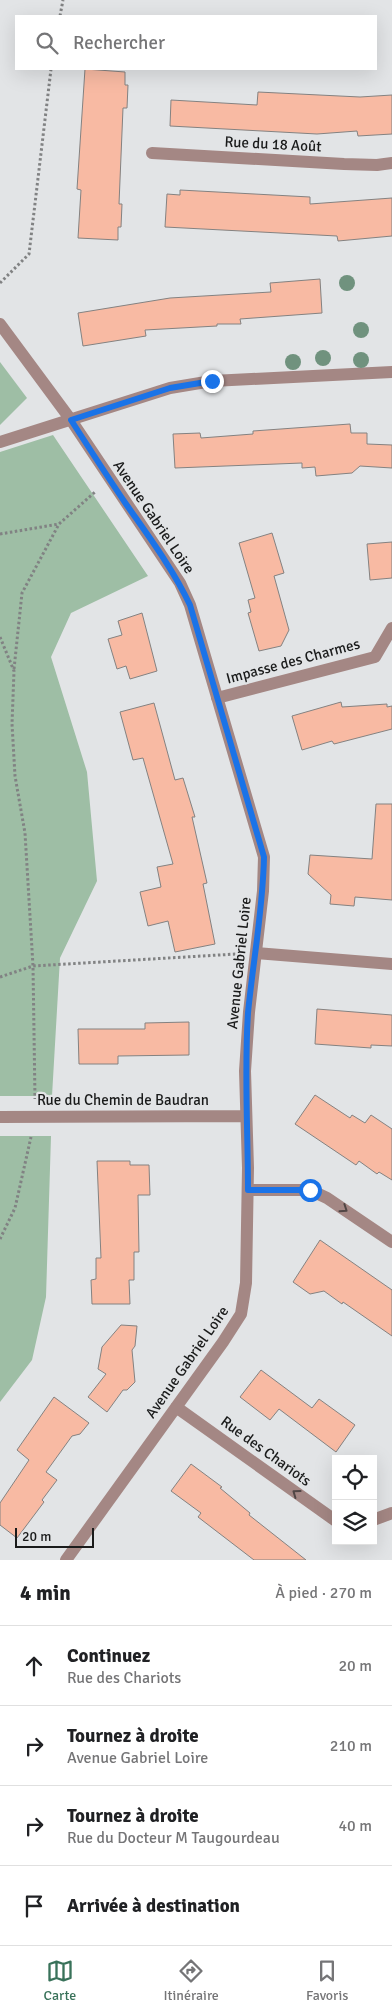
<!DOCTYPE html>
<html lang="fr">
<head>
<meta charset="utf-8">
<style>
	:root { --surface:#fff; --page:#f2f2f2; --text:#202124; --muted:#757577; --line:#e0e0e0; --accent:#39725a }
	body { margin:0; font-family:Signika,sans-serif; background:var(--page); color:var(--text) }
	.controls { position:absolute; right:15px; bottom:15px; display:grid; overflow:hidden; border-radius:0px; box-shadow:0 5px 20px #0002 }
	.controls button { width:45px; height:45px; display:grid; place-items:center; padding:0; border:0; border-bottom:1px solid var(--line); background:var(--surface); color:var(--text); font:25px sans-serif }
	.scale { position:absolute; left:15px; bottom:12px; width:79px; box-sizing:border-box; padding-left:5px; border:2px solid #1a1b1b; border-top:0; font-size:14px; line-height:18px; white-space:nowrap; color:#1a1b1b; -webkit-text-stroke:4px #e2e4e6; paint-order:stroke }
	.stop { position:absolute; width:15px; height:15px; margin:-11px; border:4px solid #1a73e8; border-radius:50%; background:#fff }
	.stop.end { background:#1a73e8; border-color:#fff; box-shadow:0 1px 5px #0008 }
	.list { margin:0; padding:0; list-style:none }
	h2 { display:flex; justify-content:space-between; align-items:center; height:65px; margin:0; padding:0 20px; font-size:21px }
	h2 small { font-size:16px; font-weight:400; color:var(--muted) }
	.list li { display:grid; grid-template-columns:32px 1fr auto; gap:15px; align-items:center; box-sizing:border-box; height:80px; padding:0 20px; border-top:1px solid var(--line) }
	.list b { display:block; font-size:19px; white-space:nowrap }
	.list p { margin:0; font-size:16px; white-space:nowrap; color:var(--muted) }
	.list em { font-size:16px; font-style:normal; color:var(--muted) }
	.icon { flex:none; width:28px; height:28px; fill:none; stroke:currentColor; stroke-width:2; stroke-linecap:round; stroke-linejoin:round }
	.map { position:relative; flex:none; width:392px; height:1560px; overflow:hidden }
	.search { position:absolute; background:var(--surface); box-shadow:0 5px 20px #0002; left:15px; right:15px; top:15px; height:55px; display:flex; align-items:center; gap:12px; box-sizing:border-box; padding:0 18px; border-radius:0px; color:var(--muted); font-size:19px }
	.sheet { height:385px; background:var(--surface) }
	nav { display:flex; justify-content:space-around; align-items:center; box-sizing:border-box; height:70px; border-top:1px solid var(--line); background:var(--surface); font-size:14px; color:var(--muted) }
	nav a { display:grid; justify-items:center; gap:2px }
	nav .on { color:var(--accent) }
	.map>svg:first-child { display:block }
	.green { fill:#9ebea5 }
	.building { fill:#f8baa3; stroke:#848281 }
	.lines { fill:none; stroke-linecap:round; stroke-linejoin:round }
	.path { stroke:#818283; stroke-width:3; stroke-dasharray:2.5 2.5; stroke-linecap:butt }
	.minor { stroke:#a48784; stroke-width:12 }
	.tree { fill:#70927e }
	.oneway { stroke:#514645 }
	.route { stroke:#1a73e8; stroke-width:6 }
	.labels { text-anchor:middle; stroke-width:4.5; stroke-linejoin:round; paint-order:stroke }
	.street-label { font-size:15px; fill:#1a1b1b; stroke:#e2e4e6 }
</style>
</head>
<body>
<div class="map">
<svg width="392" height="1560" viewBox="0 0 392 1560">
	<rect width="100%" height="100%" fill="#e2e4e6"/>
	<path class="green" d="M0,362L27,398L0,425Z
		M53,435L148,576L71,613L51,657L87,772L97,881L60,958L52,1096H0V452Z
		M0,1136H51L46,1297L32,1360L0,1402Z"/>
	<path class="building" d="M85,69L125,72V85H128L127,108H123L119,204H122L121,227H118V240L78,238L81,190L77,189Z
		M258,92L360,97L392,95V134L358,136L357,131L317,134L170,126L171,100L257,105Z
		M180,190L310,197V204L392,198V236L338,241L337,236L165,227L167,194L180,195Z
		M320,279L322,313L240,319L241,324H217V326L145,330L146,336L83,346L78,313L170,298L271,292L270,283Z
		M350,424L351,433H367V444L392,445V468L360,466L352,473L316,476L315,467L302,468V463L175,468L173,434L200,433L201,438L253,434V431Z
		M272,533L284,573L274,576L289,630L281,646L259,651L248,613L251,612L248,600L255,598L239,543Z
		M392,542V578L370,580L367,544Z
		M142,613L157,671L130,679L126,666L117,669L108,639L122,635L118,621Z
		M341,702L342,707L387,704V707L392,706V729L334,744L332,741L302,750L292,716Z
		M154,703L175,780L183,778L195,817H192L207,883L203,884L215,944L175,952L168,921L148,926L140,892L161,887L157,867L173,864L143,758L133,760L120,712Z
		M376,804H392V900L355,897L354,906L330,904L331,895L308,874L310,855L372,859Z
		M317,1009L392,1015V1046L371,1045V1048L315,1044Z
		M189,1022V1055L118,1056V1064H79L78,1029H145V1023Z
		M315,1095L350,1118L352,1115L365,1123L371,1115L392,1129V1180L379,1172L377,1174L359,1161L356,1165L295,1124Z
		M97,1161H130V1165H149L150,1195H138L139,1252H134V1280H129L130,1304H92L91,1280L96,1279V1258H101Z
		M320,1240L392,1290V1336L343,1302L342,1304L324,1291L310,1294L293,1282Z
		M121,1325L137,1326L135,1346L132,1350L135,1382L127,1390H123L107,1412L88,1397L106,1374L98,1369L102,1347Z
		M261,1370L312,1408L319,1399L355,1425L336,1452L279,1409L270,1420L240,1397Z
		M54,1397L89,1423L80,1434L72,1436L46,1472L57,1480L42,1500L44,1502L17,1538L0,1525V1503L29,1460L17,1450Z
		M191,1464L222,1487L220,1488L250,1513L249,1515L306,1560H254L198,1517L201,1513L171,1491Z"/>
	<g class="lines">
		<path class="path" d="M60,16L63,0
			M0,283L29,254L51,69
			M0,534L59,524L95,492
			M0,637L14,671L12,724L15,776L25,833L33,966L35,1099
			M14,669L22,593L59,524
			M0,977L33,966L236,954
			M0,1239L15,1208L31,1137"/>
		<path class="minor" d="M152,153L344,164L377,165L392,163
			M0,324L71,420L180,583L190,605L264,857L263,891L249,1012L245,1071L248,1168L246,1283L241,1314L223,1342L66,1560
			M0,442L170,388L212,381L392,372
			M217,698L375,657L392,628
			M256,953L392,964
			M0,1117L246,1116
			M248,1190H310L327,1198L392,1242
			M176,1407L336,1521
			M373,1520L392,1513"/>
	</g>
	<g class="tree">
		<circle cx="347" cy="283" r="8"/>
		<circle cx="361" cy="330" r="8"/>
		<circle cx="323" cy="358" r="8"/>
		<circle cx="361" cy="360" r="8"/>
		<circle cx="293" cy="362" r="8"/>
	</g>
	<defs><path id="oneway-chevron" d="M-2-3.5L2.5 0L-2 3.5" fill="none" stroke-width="1.6" stroke-linecap="round" stroke-linejoin="round" transform="scale(1.25)"/></defs>
	<g class="oneway">
		<use href="#oneway-chevron" transform="translate(344 1209) rotate(34)"/>
		<use href="#oneway-chevron" transform="translate(296 1493) rotate(-144)"/>
	</g>
	<g class="lines">
		<path class="route" d="M212,381L170,388L71,420C89,448 107,476 126,504C149,537 173,569 190,605L264,857C263,910 253,961 248,1013C244,1072 248,1131 248,1190H310"/>
	</g>
	<g class="labels">
		<g class="street-label">
			<text transform="translate(273 144) rotate(3)" y="5">Rue du 18 Août</text>
			<text transform="translate(154 517) rotate(56)" y="5">Avenue Gabriel Loire</text>
			<text transform="translate(293 661) rotate(-15)" y="5">Impasse des Charmes</text>
			<text transform="translate(239 963) rotate(-84)" y="5">Avenue Gabriel Loire</text>
			<text x="123" y="1105">Rue du Chemin de Baudran</text>
			<text transform="translate(187 1362) rotate(-55)" y="5">Avenue Gabriel Loire</text>
			<text transform="translate(266 1451) rotate(36)" y="5">Rue des Chariots</text>
		</g>
	</g>
</svg>
<div class="controls">
<button><svg class="icon" aria-label="locate" viewBox="0 0 24 24"><circle cx="12" cy="12" r="6"/><path d="M12 2v4M12 18v4M2 12h4M18 12h4"/></svg></button>
<button><svg class="icon" aria-label="layers" viewBox="0 0 24 24"><path d="M12 4l9 5-9 5-9-5zM3 14l9 5 9-5"/></svg></button>
</div>
<div class="scale">20 m</div>
<div class="stop" style="left:310px;top:1190px"></div>
<div class="stop end" style="left:212px;top:381px"></div>
<div class="search"><svg class="icon" aria-label="search" viewBox="0 0 24 24"><circle cx="10" cy="10" r="6"/><path d="M15 15l6 6"/></svg>Rechercher</div>
</div>
<section class="sheet">
<h2>4 min<small>À pied · 270 m</small></h2>
<ul class="list">
<li><svg class="icon" aria-label="ahead" viewBox="0 0 24 24"><path d="M12 20V5M6 11l6-6 6 6"/></svg><div><b>Continuez</b><p>Rue des Chariots</p></div><em>20 m</em></li>
<li><svg class="icon" aria-label="right" viewBox="0 0 24 24"><path d="M7 20v-9h11M14 6l5 5-5 5"/></svg><div><b>Tournez à droite</b><p>Avenue Gabriel Loire</p></div><em>210 m</em></li>
<li><svg class="icon" aria-label="right" viewBox="0 0 24 24"><path d="M7 20v-9h11M14 6l5 5-5 5"/></svg><div><b>Tournez à droite</b><p>Rue du Docteur M Taugourdeau</p></div><em>40 m</em></li>
<li><svg class="icon" aria-label="arrive" viewBox="0 0 24 24"><path d="M6 21V4h12l-3 4 3 4H6"/></svg><div><b>Arrivée à destination</b></div></li>
</ul>
</section>
<nav>
<a class="on"><svg class="icon" aria-label="map" viewBox="0 0 24 24"><path d="M3 6l6-2 6 2 6-2v14l-6 2-6-2-6 2zM9 4v14M15 6v14"/></svg>Carte</a>
<a><svg class="icon" aria-label="directions" viewBox="0 0 24 24"><path d="M12 3l9 9-9 9-9-9zM9 14v-3h6M13 9l2 2-2 2"/></svg>Itinéraire</a>
<a><svg class="icon" aria-label="saved" viewBox="0 0 24 24"><path d="M7 4h10v16l-5-4-5 4z"/></svg>Favoris</a>
</nav>
</body>
</html>
